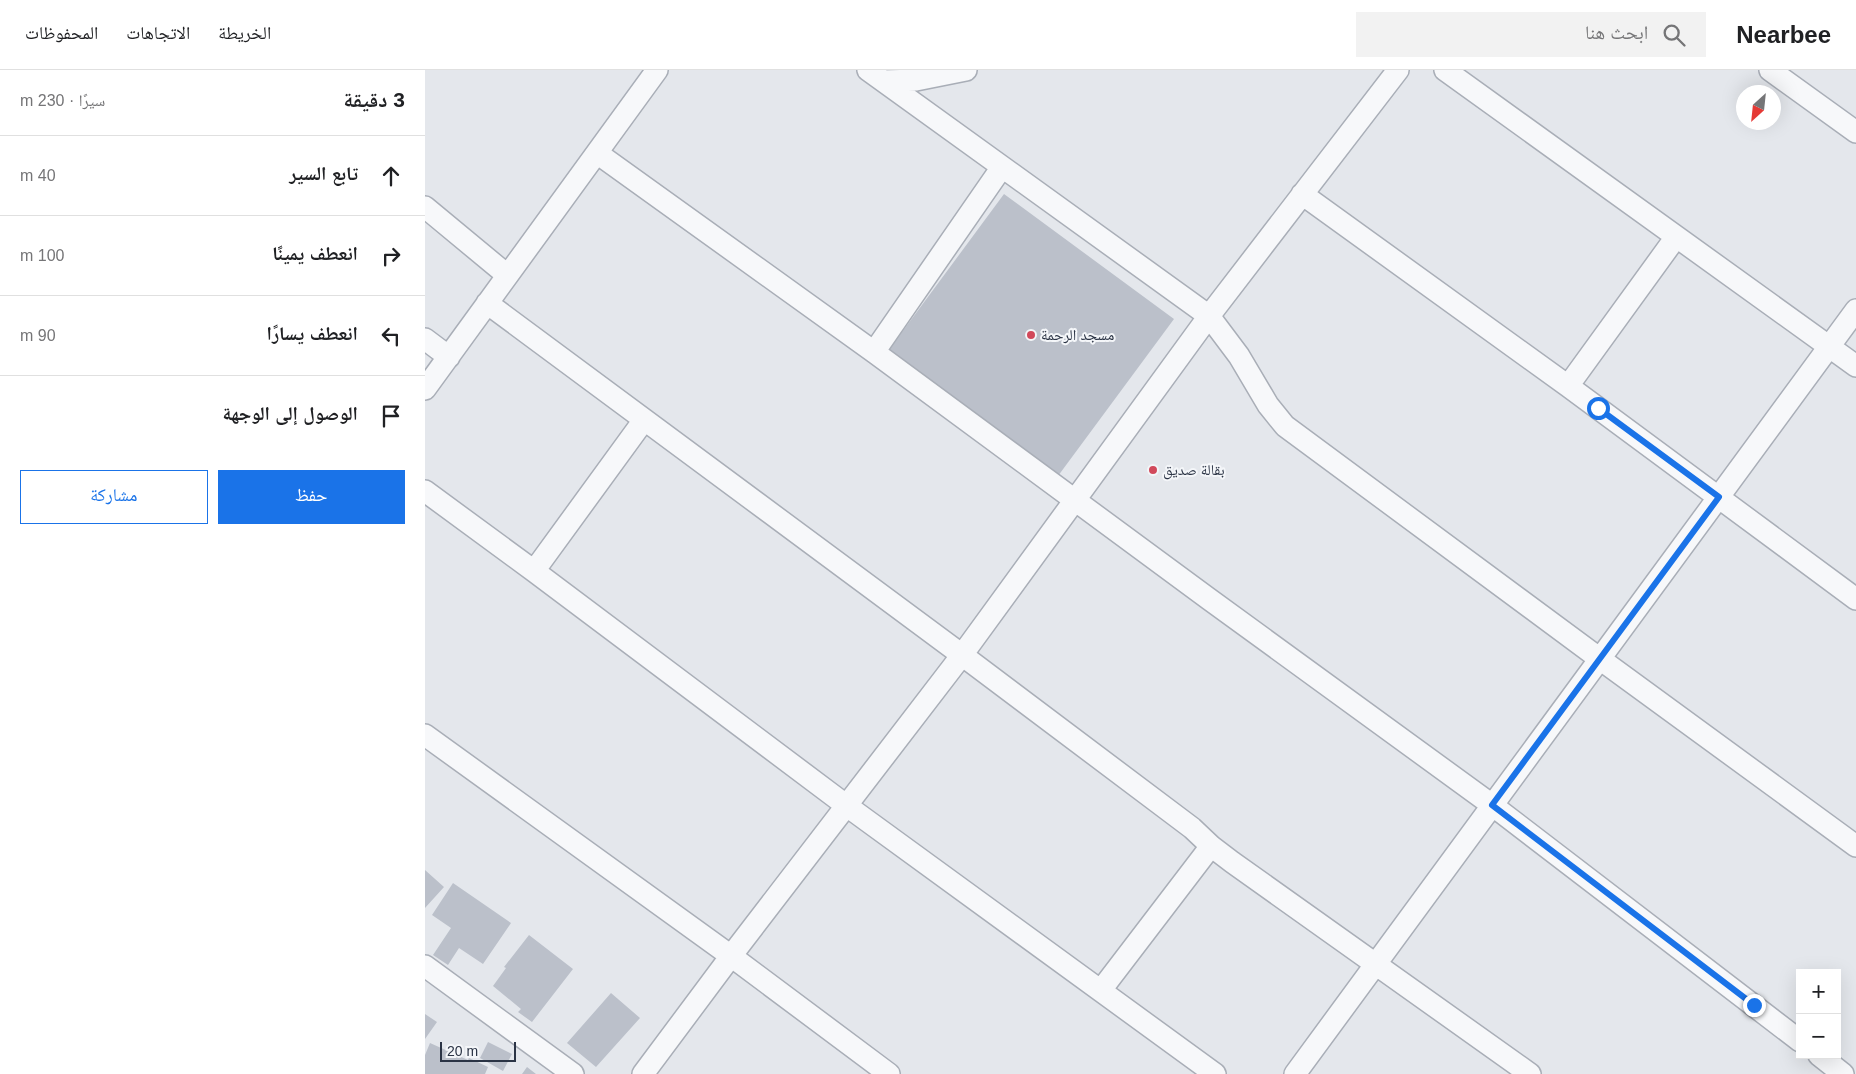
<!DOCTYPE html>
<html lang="ar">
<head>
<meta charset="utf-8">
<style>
	:root { --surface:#fff; --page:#f2f2f2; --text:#202124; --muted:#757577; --line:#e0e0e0; --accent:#1a73e8 }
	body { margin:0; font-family:Helvetica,"Noto Naskh Arabic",sans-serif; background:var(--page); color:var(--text); direction:rtl }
	.controls { position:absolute; right:15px; bottom:15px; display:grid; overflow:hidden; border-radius:0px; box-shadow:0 5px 20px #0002 }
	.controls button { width:45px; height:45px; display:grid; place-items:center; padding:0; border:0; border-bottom:1px solid var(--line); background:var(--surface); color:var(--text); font:25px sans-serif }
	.compass { position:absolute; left:1311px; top:15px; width:45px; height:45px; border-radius:50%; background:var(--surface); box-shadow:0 5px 20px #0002; rotate:207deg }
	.scale { position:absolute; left:15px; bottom:12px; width:76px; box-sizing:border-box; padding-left:5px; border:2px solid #2b3445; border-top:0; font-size:14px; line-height:18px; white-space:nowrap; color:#2b3445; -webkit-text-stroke:4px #f4f6f9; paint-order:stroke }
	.stop { position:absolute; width:15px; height:15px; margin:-11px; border:4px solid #1a73e8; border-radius:50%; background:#fff }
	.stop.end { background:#1a73e8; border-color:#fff; box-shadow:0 1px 5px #0008 }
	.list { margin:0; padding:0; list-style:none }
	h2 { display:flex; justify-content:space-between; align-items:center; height:65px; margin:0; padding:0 20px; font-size:21px }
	h2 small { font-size:16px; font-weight:400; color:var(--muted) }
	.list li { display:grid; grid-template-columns:32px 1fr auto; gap:15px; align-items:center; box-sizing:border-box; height:80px; padding:0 20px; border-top:1px solid var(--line) }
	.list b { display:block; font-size:19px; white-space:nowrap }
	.list em { font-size:16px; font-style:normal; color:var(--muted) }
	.actions { display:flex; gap:10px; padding:15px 20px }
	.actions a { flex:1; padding:11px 0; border:1px solid var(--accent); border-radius:0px; text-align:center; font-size:18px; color:var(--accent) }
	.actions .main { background:var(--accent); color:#fff }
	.icon { flex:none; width:28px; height:28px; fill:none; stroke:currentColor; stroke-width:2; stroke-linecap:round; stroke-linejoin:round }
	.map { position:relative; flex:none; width:1431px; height:1004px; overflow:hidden; direction:ltr }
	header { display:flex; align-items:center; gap:30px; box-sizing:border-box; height:70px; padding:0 25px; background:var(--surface); border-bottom:1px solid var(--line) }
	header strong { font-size:24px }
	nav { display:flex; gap:28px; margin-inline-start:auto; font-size:18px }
	.search { width:350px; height:45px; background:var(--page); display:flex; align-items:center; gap:12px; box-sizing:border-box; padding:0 18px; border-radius:0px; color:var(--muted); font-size:19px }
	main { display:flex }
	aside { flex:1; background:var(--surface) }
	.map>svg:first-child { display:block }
	.building { fill:#bbc0ca }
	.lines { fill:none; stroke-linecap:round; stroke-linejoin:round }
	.street-casing { stroke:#a9aeb7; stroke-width:24 }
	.street { stroke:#f7f8fa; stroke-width:21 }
	.route { stroke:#1a73e8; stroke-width:6 }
	.poi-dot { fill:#d1495b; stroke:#f4f6f9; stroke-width:2 }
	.labels { text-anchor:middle; stroke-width:4; stroke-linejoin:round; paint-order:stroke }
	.poi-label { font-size:15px; fill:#2b3445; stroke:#f4f6f9; text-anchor:start }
</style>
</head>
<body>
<header>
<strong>Nearbee</strong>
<div class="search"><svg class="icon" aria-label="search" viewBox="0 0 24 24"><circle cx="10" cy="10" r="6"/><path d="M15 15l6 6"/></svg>ابحث هنا</div>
<nav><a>الخريطة</a><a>الاتجاهات</a><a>المحفوظات</a></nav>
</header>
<main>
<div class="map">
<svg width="1431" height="1004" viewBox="0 0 1431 1004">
	<rect width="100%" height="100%" fill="#e4e7ec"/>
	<path class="building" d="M579,124L749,249L633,406L463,281Z
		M0,800L19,817L0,838Z
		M28,813L86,853L58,894L34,878L23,895L8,885L26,858L7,845Z
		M104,865L148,899L107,952L93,942L96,939L68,916L81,898L79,897Z
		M186,923L215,948L171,997L142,973Z
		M0,944L12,952L0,969Z
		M63,972L87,984L78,1001L55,988Z
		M5,973L43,990L44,988L63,997L60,1004H0V985Z
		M102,997L111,1004H97Z"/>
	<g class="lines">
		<defs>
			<path id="street" d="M443,0L784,246L814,286L843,335L860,356L1175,589L1431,776
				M1020,0L1431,296
				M1345,0L1431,62
				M459,11L491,10L541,0
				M172,83L449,282L784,529L1067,735L1375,971
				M877,124L1143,316L1431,529
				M0,137L82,205
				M62,233L537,585L767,758L786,776L807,792L1105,1004
				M0,269L24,287
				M449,282L577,97
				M1143,316L1251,167
				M0,319L232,0
				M0,421L109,501L422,736L790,1004
				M109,501L219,350
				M0,665L306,886L464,1004
				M0,896L148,1004
				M676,920L786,776
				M1394,985L1418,1004
				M218,1004L306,886L537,585L784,246L973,0
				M870,1004L1431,240"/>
		</defs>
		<use href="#street" class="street-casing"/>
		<use href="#street" class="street"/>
	</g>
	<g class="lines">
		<path class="route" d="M1173,338L1294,427L1067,735L1329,935"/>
	</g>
	<g class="poi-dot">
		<circle cx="606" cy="265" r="5"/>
		<circle cx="728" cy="400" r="5"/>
	</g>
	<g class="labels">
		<g class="poi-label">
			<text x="616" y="270">مسجد الرحمة</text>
			<text x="738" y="405">بقالة صديق</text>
		</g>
	</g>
</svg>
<div class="controls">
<button>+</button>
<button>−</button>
</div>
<svg class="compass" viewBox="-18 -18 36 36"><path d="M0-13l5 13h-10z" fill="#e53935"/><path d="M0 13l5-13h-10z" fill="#757577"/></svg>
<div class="scale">20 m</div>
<div class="stop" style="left:1173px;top:338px"></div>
<div class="stop end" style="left:1329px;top:935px"></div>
</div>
<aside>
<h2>3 دقيقة<small>سيرًا · 230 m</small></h2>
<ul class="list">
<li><svg class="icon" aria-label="ahead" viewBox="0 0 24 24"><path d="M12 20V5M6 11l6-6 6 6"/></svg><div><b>تابع السير</b></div><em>40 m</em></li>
<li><svg class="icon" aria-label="right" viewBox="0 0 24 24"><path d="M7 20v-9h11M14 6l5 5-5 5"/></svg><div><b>انعطف يمينًا</b></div><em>100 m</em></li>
<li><svg class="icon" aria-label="left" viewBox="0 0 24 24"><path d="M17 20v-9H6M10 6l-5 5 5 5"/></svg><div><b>انعطف يسارًا</b></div><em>90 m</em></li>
<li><svg class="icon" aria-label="arrive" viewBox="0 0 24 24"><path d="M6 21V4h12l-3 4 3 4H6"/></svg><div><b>الوصول إلى الوجهة</b></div></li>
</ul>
<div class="actions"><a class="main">حفظ</a><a>مشاركة</a></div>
</aside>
</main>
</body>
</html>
